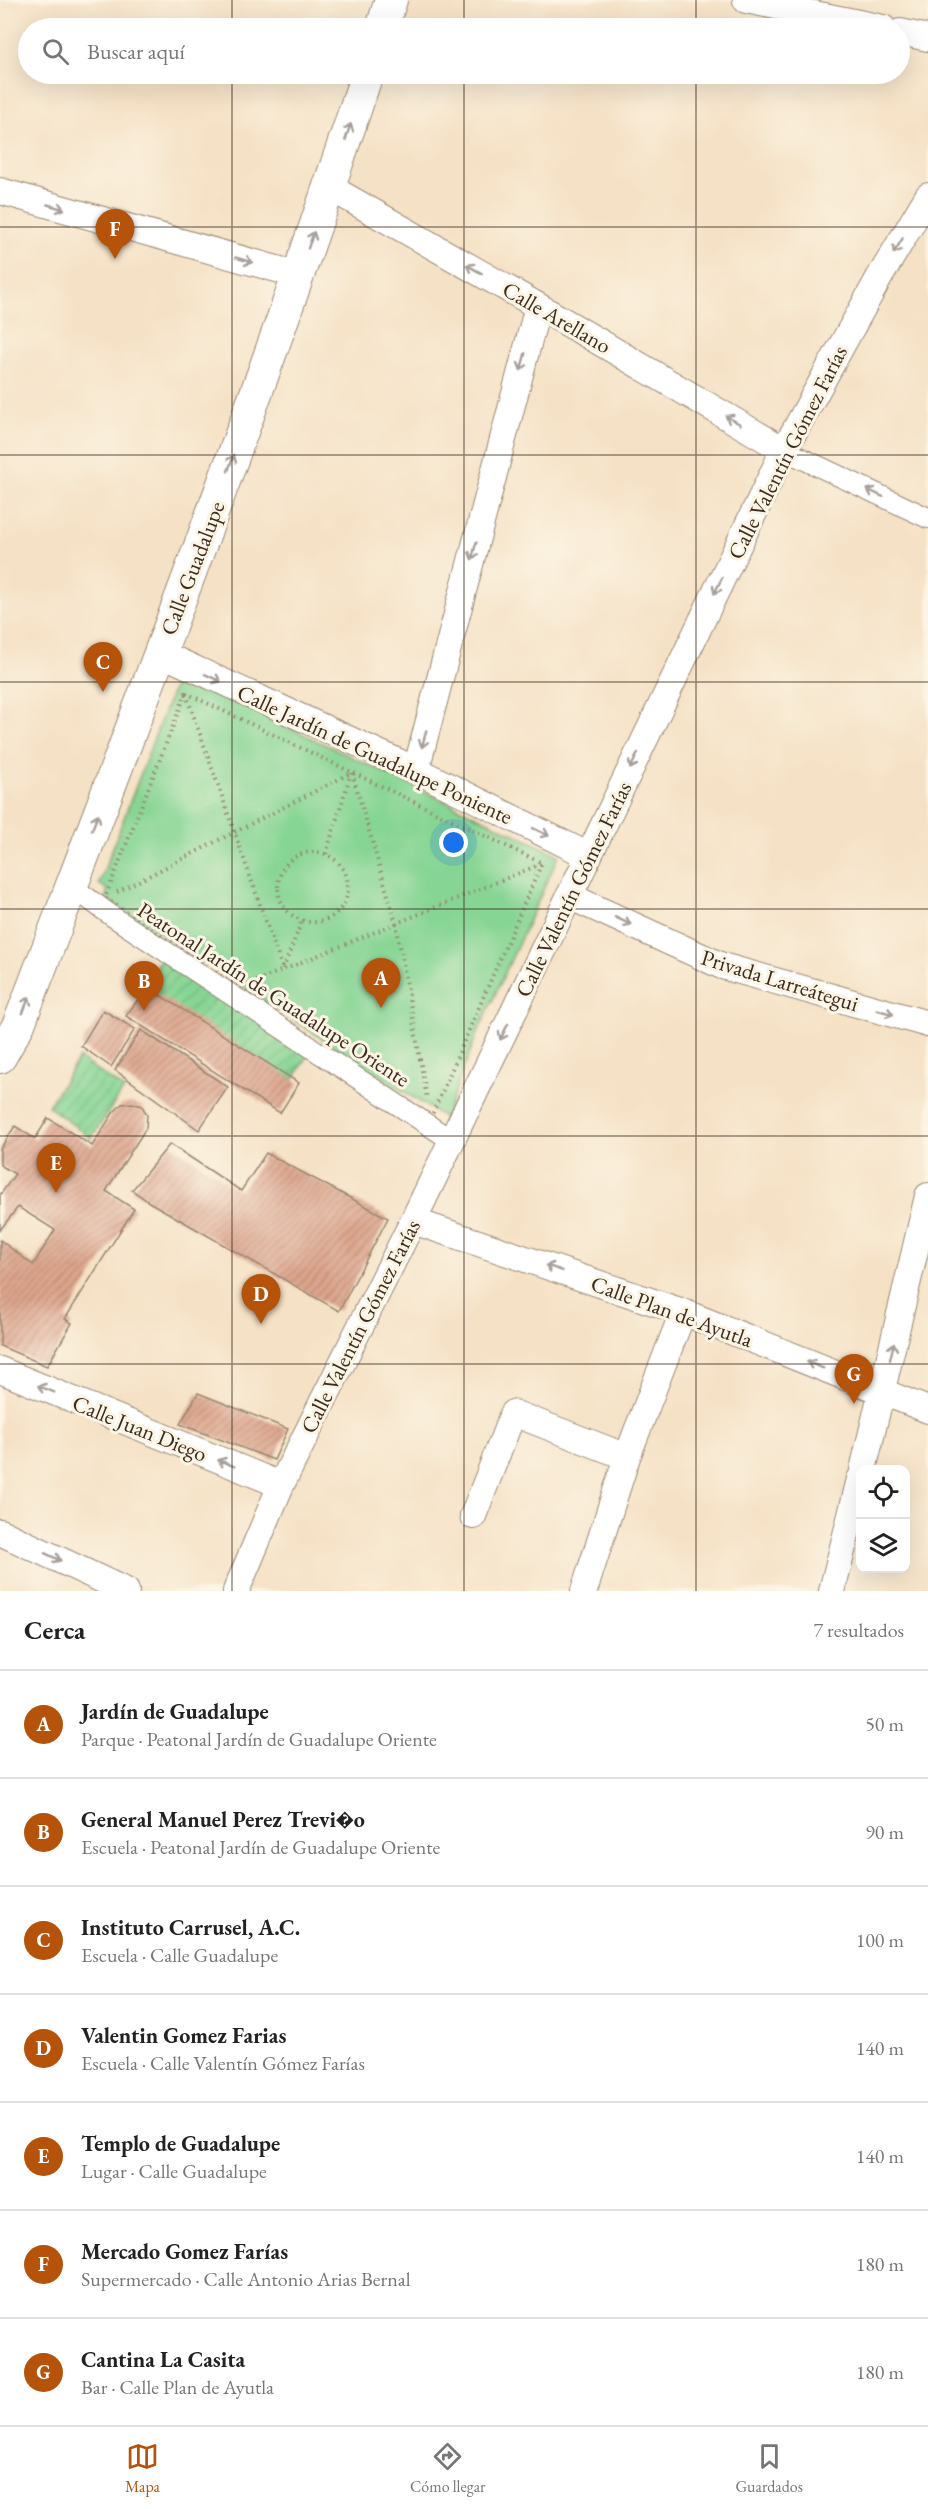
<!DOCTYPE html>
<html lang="es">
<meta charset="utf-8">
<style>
body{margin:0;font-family:"EB Garamond",serif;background:#f2f2f2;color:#222}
.controls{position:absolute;right:18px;bottom:18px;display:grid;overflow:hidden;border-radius:12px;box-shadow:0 6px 24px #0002}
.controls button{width:54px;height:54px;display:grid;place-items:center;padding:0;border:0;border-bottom:2px solid #e0e0e0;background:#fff;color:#222;font:30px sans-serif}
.you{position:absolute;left:454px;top:843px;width:21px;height:21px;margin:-15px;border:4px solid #fff;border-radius:50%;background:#1a73e8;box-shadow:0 0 0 9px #1a73e833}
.badge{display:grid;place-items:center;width:39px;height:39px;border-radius:50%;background:#b45309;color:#fff;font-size:20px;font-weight:700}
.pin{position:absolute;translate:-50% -50px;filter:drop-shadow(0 2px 3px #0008)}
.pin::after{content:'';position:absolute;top:32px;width:21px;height:18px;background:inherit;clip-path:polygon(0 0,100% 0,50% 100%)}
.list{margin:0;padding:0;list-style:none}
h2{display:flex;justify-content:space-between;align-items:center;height:78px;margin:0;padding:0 24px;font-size:26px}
h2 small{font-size:20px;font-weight:400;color:#767676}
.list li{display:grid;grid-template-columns:39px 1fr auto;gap:18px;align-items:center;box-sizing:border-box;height:108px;padding:0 24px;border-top:2px solid #e0e0e0}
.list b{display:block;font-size:22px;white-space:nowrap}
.list p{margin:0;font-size:20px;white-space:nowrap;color:#767676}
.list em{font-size:20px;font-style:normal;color:#767676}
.icon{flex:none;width:33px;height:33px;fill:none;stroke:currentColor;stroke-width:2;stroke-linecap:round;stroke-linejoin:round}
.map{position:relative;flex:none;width:928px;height:1591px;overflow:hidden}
.search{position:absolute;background:#fff;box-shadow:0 6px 24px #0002;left:18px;right:18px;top:18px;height:66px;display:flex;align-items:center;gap:15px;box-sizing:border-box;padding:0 21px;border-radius:33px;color:#767676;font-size:22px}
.sheet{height:834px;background:#fff}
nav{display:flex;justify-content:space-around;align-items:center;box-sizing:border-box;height:84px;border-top:2px solid #e0e0e0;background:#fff;font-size:16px;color:#767676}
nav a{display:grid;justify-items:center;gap:3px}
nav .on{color:#b45309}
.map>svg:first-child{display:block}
</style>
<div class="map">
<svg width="928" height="1591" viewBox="0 0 928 1591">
<defs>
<pattern id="garden-furrows" width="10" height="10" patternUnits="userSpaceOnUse" patternTransform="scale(1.5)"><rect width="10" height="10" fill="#87d594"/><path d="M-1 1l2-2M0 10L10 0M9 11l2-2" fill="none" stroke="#75b77f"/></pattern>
<pattern id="building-hatch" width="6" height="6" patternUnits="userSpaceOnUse" patternTransform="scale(1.5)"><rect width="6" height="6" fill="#dea58d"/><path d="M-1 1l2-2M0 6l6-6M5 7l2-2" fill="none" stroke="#b58773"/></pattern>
</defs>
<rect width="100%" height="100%" fill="#fcf5e5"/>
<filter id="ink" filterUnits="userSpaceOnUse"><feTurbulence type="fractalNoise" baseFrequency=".0167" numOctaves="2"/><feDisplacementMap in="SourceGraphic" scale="12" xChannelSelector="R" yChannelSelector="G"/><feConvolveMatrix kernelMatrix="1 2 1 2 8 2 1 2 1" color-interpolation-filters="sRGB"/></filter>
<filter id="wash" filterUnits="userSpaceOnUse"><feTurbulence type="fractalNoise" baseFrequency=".008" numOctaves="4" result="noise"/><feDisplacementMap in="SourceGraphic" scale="24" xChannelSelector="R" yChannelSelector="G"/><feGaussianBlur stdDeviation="1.35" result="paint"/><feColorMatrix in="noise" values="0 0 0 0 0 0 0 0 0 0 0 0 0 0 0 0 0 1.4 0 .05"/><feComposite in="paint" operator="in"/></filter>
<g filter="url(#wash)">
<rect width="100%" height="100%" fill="#f5e1c5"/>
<path fill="#87d594" stroke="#618059" stroke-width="1.5" d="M178 675 559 855 476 1036 445 1118 105 898 108 890 99 884Z"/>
<path fill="url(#garden-furrows)" stroke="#618059" stroke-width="1.5" d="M160 959 311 1051 293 1080 141 989Z
M79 1058 124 1089 91 1138 48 1106Z"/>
<g id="blocks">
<path fill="url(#building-hatch)" d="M147 987 299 1083 280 1113 126 1016Z
M103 1010 135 1029 111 1067 81 1046Z
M141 1030 228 1087 199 1130 115 1070Z
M132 1103 142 1106 147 1115 146 1128 106 1191 134 1209 65 1319 72 1323 47 1366 0 1346V1240L33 1265 55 1230 18 1207 0 1230V1195L15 1174 0 1165V1149L15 1126 35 1139 48 1118 92 1146 113 1113 122 1104Z
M170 1144 241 1191 266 1153 388 1218 339 1311 149 1202 132 1190Z
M198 1393 288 1429 274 1460 180 1424Z"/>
</g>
</g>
<g filter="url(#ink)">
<use href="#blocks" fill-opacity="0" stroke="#988672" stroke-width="1.5"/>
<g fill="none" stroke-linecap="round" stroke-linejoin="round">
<g stroke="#988672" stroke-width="22">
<path id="pedestrian" d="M784 450 928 518
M71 886 112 916 451 1140"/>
</g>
<g stroke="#988672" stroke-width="28">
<path id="minor" d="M746 0 883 28
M900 32 928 38
M329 187 538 306 784 450
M0 191 298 275
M160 653 416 770 589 856
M416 770 538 306
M569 896 722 966 928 1024
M413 1221 683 1312 928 1410
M0 1370 281 1485
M863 1470 928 1196
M473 1516 513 1413 627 1457
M0 1532 126 1591
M236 1591 281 1485 413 1221 784 450 879 278 928 196
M584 1591 627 1457 683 1312
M832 1591 860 1479"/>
</g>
<g stroke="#988672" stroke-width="34">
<path id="tertiary" d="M382 28 391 0
M0 1057 19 1024C139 709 261 394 367 74"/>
</g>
<path stroke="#988672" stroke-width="4" stroke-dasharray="1.5 4.5" stroke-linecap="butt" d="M186 693 542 863 431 1117 105 898Z
M186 694 283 970
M352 773 396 923 427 1099
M278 887a35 35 0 1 1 70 0a35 35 0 1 1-70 0Z
M326 854 351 773
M117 892 351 773
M283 969 302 921
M251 983 541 864"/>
<use href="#pedestrian" stroke="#fff" stroke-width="20"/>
<use href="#minor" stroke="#fff" stroke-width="26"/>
<use href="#tertiary" stroke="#fff" stroke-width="32"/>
</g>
<defs><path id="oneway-shaft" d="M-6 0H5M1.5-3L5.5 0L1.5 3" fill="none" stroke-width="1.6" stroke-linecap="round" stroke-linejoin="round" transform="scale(1.5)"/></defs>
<g stroke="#a79f9a">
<use href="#oneway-shaft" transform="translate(348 132) rotate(-72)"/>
<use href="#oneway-shaft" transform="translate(56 207) rotate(16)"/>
<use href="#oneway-shaft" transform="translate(311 240) rotate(-70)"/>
<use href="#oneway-shaft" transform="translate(898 246) rotate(121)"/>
<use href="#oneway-shaft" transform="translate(244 260) rotate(16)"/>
<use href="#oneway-shaft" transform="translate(474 269) rotate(-151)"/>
<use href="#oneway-shaft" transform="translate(523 362) rotate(105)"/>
<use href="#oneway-shaft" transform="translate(733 420) rotate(-150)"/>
<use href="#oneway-shaft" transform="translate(231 463) rotate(-70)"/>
<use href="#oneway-shaft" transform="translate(875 493) rotate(-155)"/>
<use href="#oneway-shaft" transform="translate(474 551) rotate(105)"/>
<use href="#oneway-shaft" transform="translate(718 586) rotate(116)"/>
<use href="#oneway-shaft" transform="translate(213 678) rotate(25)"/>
<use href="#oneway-shaft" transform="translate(424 739) rotate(105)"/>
<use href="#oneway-shaft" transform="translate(634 761) rotate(116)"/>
<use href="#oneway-shaft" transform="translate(95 822) rotate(-69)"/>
<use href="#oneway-shaft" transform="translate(541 832) rotate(26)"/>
<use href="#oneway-shaft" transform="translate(623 921) rotate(25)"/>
<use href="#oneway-shaft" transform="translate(26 1005) rotate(-69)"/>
<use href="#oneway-shaft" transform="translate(885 1012) rotate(16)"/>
<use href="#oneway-shaft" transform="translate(504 1032) rotate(116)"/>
<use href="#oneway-shaft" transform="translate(554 1268) rotate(-161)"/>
<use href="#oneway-shaft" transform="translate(892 1351) rotate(-77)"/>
<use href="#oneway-shaft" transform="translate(815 1365) rotate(-158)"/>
<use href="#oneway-shaft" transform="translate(46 1389) rotate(-158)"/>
<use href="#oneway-shaft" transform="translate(226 1463) rotate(-158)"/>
<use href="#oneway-shaft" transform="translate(53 1557) rotate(25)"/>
</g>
</g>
<path fill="none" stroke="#3b2a1e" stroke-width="1.5" stroke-opacity="0.55" d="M232 0V28M464 0V28M696 0V28M232 74V1591M464 74V1591M696 74V1591M0 227H928M0 455H928M0 682H928M0 909H928M0 1136H928M0 1364H928"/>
<g text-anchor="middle" stroke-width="6" stroke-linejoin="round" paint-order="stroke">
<g font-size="22" fill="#3b2a1e" stroke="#fcf5e5">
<text transform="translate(557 317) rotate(30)" y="8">Calle Arellano</text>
<text transform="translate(787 452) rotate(-63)" y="8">Calle Valentín Gómez Farías</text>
<text transform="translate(192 568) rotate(-69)" y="8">Calle Guadalupe</text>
<text transform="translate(375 754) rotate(25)" y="8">Calle Jardín de Guadalupe Poniente</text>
<text transform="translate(573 889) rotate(-64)" y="8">Calle Valentín Gómez Farías</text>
<text transform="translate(780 980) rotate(17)" y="8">Privada Larreátegui</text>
<text transform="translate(274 994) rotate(33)" y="8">Peatonal Jardín de Guadalupe Oriente</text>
<text transform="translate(672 1311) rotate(20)" y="8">Calle Plan de Ayutla</text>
<text transform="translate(360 1326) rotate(-63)" y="8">Calle Valentín Gómez Farías</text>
<text transform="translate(140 1428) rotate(22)" y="8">Calle Juan Diego</text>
</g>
</g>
</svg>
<div class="controls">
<button><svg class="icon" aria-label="locate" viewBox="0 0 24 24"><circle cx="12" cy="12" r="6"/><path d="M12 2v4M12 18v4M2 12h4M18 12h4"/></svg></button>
<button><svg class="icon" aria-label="layers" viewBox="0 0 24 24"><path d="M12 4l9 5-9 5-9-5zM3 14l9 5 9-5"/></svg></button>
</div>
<div class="you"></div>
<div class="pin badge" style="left:381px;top:1008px">A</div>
<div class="pin badge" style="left:144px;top:1011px">B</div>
<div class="pin badge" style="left:103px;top:692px">C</div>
<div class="pin badge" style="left:261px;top:1324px">D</div>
<div class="pin badge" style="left:56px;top:1193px">E</div>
<div class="pin badge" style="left:115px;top:259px">F</div>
<div class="pin badge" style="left:854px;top:1404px">G</div>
<div class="search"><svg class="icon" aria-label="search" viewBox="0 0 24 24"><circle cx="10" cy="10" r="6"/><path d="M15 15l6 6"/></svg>Buscar aquí</div>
</div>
<section class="sheet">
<h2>Cerca<small>7 resultados</small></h2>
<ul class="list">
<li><span class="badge">A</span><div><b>Jardín de Guadalupe</b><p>Parque · Peatonal Jardín de Guadalupe Oriente</p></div><em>50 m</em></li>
<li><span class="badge">B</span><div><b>General Manuel Perez Trevi�o</b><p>Escuela · Peatonal Jardín de Guadalupe Oriente</p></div><em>90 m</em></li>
<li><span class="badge">C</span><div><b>Instituto Carrusel, A.C.</b><p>Escuela · Calle Guadalupe</p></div><em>100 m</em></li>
<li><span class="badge">D</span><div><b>Valentin Gomez Farias</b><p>Escuela · Calle Valentín Gómez Farías</p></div><em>140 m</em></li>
<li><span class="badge">E</span><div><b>Templo de Guadalupe</b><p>Lugar · Calle Guadalupe</p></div><em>140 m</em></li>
<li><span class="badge">F</span><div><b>Mercado Gomez Farías</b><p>Supermercado · Calle Antonio Arias Bernal</p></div><em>180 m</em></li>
<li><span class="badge">G</span><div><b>Cantina La Casita</b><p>Bar · Calle Plan de Ayutla</p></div><em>180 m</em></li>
</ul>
</section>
<nav>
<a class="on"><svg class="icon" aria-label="map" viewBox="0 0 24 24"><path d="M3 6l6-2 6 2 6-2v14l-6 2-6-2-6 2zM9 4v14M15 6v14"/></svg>Mapa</a>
<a><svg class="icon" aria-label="directions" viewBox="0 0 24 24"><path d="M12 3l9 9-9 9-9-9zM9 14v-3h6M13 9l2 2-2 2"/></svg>Cómo llegar</a>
<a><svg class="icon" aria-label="saved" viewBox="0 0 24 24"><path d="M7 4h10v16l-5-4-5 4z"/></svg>Guardados</a>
</nav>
